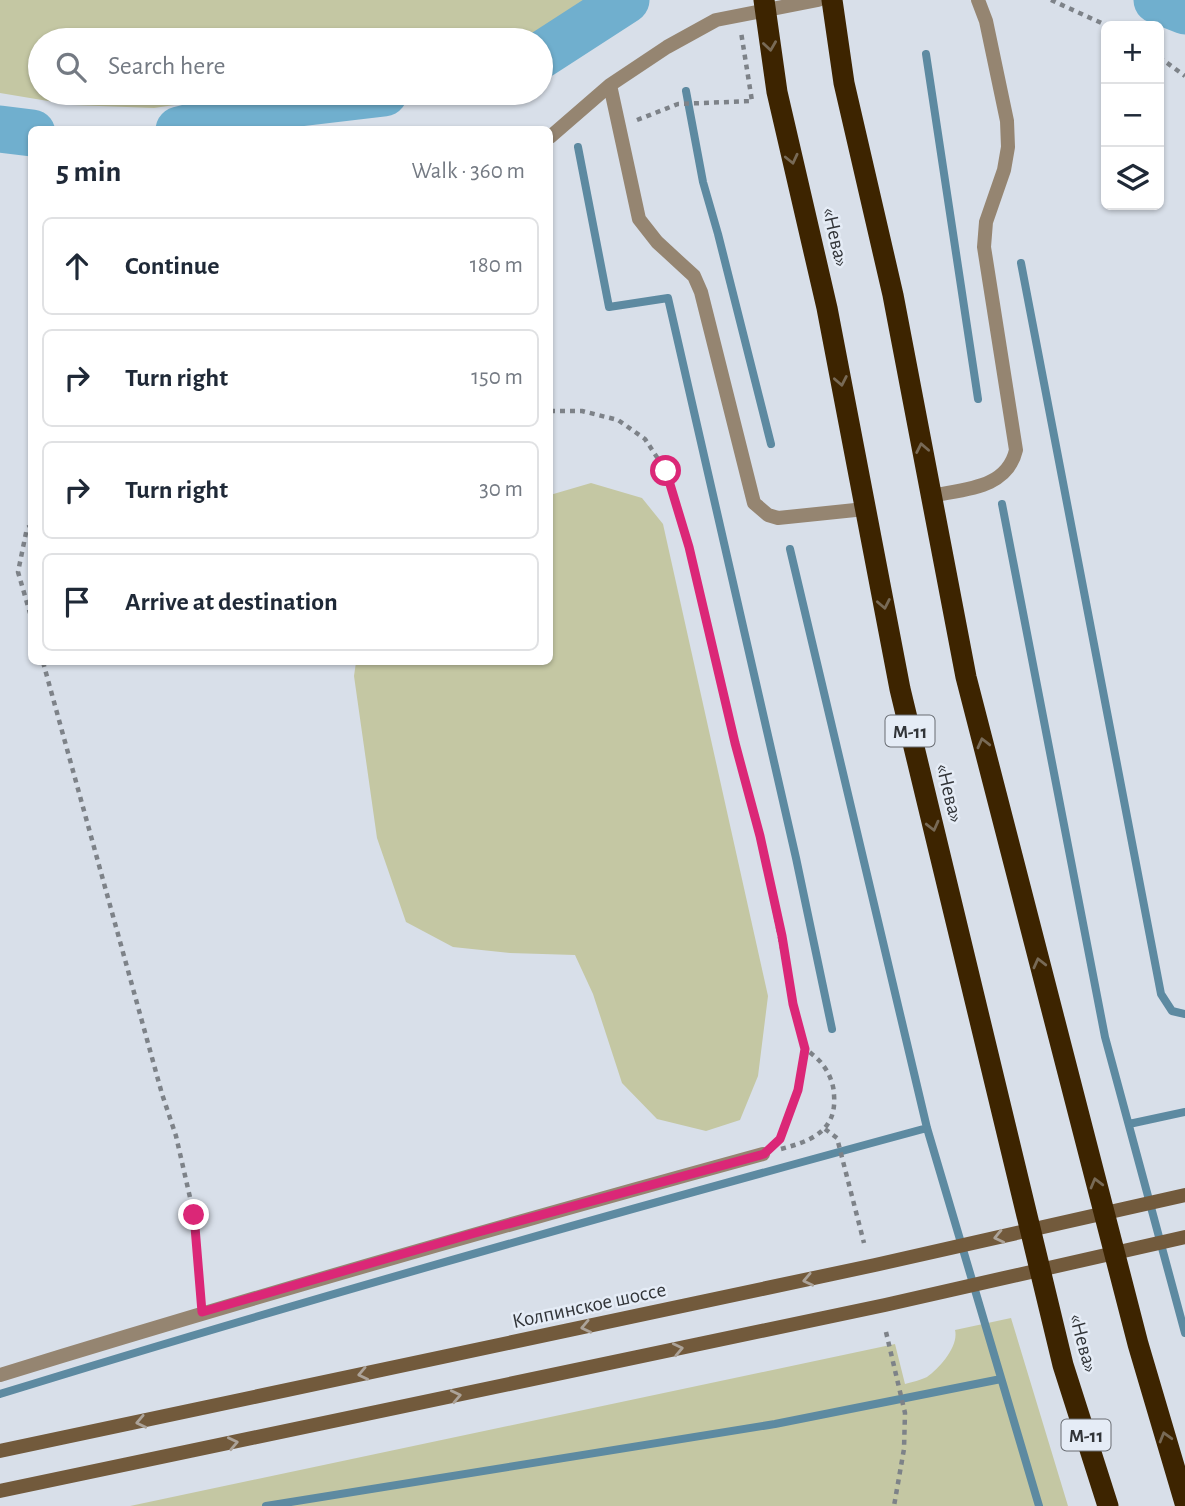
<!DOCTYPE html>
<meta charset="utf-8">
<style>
body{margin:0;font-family:"Alegreya Sans",sans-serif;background:#f6f6f7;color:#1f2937}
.controls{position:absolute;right:21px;top:21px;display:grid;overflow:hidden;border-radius:10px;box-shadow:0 2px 5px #0004}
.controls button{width:63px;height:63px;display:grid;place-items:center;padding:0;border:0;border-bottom:2px solid #e0e1e3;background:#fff;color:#1f2937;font:35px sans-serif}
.stop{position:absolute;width:21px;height:21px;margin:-16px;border:5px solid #db2777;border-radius:50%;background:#fff}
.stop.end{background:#db2777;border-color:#fff;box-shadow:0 2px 7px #0008}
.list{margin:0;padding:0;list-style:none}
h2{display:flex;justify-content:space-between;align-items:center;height:91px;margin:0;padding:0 28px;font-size:30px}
h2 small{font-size:23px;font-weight:400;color:#747a83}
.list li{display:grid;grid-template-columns:46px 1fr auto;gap:21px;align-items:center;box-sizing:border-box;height:98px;margin:0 14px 14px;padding:0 14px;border:2px solid #e0e1e3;border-radius:10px}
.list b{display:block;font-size:26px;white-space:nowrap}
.list em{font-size:23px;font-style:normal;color:#747a83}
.icon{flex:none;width:38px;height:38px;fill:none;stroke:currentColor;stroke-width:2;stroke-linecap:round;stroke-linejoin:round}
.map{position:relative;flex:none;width:1185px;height:1506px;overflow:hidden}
.search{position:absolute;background:#fff;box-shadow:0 2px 5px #0004;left:28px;top:28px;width:525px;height:77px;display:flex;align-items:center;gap:18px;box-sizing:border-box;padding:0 24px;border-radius:38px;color:#747a83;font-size:26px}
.panel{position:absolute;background:#fff;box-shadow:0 2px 5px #0004;left:28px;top:126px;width:525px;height:539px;border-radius:10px}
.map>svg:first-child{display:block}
</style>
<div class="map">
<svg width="1185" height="1506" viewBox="0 0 1185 1506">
<rect width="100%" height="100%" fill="#d8dfe9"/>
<path fill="#c4c7a3" d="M0 0H603L534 40H40V93H256L154 108 72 105 0 93Z
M591 483 642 498 663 524 768 996 758 1076 740 1120 706 1131 657 1119 622 1083 593 994 575 955 510 953 453 947 406 922 377 838 354 676 356 662H550V495Z
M1011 1318 1068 1506H130L895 1344 905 1384C912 1382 921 1380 927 1377 940 1368 959 1346 955 1330Z"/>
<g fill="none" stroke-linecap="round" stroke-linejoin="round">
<path stroke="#5d8aa1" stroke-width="8" d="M926 54 978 399
M686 91 703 182 718 234 771 444
M578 147 609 307 668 298 796 858 832 1029
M1021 263 1161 994 1172 1011 1185 1014
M1002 504 1105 1037 1185 1333
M790 549 927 1128 1039 1506
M1129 1124 1185 1112
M0 1394C307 1299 617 1212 927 1128
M266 1506 775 1424 1001 1379"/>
<path stroke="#70afce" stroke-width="47" d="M1157 0 1185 11
M541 55 626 0
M0 129 32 133
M179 130 274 106 384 93"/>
<path stroke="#7d8288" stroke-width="4.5" stroke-dasharray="5 5" stroke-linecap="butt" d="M1051 0 1108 26
M1159 57 1185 76
M637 120 678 104 752 101 741 32
M550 411H582L618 420 645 439 666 471 689 547 735 743 760 836 793 1004 805 1049 798 1090 780 1139 775 1143
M32 525 27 528 18 572 32 620
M43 662 162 1094 176 1136 194 1215 201 1294
M825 1129 837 1138 864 1243
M781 1149C811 1141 837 1131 834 1095 834 1085 829 1072 822 1064 818 1058 811 1054 806 1049
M886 1332 905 1413 904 1449 894 1506"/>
<path stroke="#958571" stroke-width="14" d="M610 85 639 219 657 242 694 276 701 292 754 503 768 515 778 518 865 509
M550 137 610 85 667 47 716 20 818 0
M931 496C964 489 1007 489 1016 450L984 247 986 222 1004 170 1008 147 1007 121 986 21 978 0
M0 1375C253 1297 508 1224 763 1154"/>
<path stroke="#725a3c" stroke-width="14" d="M0 1451 875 1265 1185 1195
M0 1491 885 1305 1185 1237"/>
<path stroke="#3d2400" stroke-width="21" d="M764 0 777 92 827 308 900 689 1063 1365 1108 1506
M832 0 844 83 893 295 966 677 1138 1344 1185 1503"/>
</g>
<defs><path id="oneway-chevron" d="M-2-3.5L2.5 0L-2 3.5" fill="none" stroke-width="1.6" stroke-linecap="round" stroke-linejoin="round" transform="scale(1.75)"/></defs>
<g stroke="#786a56">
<use href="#oneway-chevron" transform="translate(770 46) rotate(82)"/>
<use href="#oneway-chevron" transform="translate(792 159) rotate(77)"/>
<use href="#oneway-chevron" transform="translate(841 381) rotate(79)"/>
<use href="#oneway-chevron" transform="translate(922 448) rotate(-101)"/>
<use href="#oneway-chevron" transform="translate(884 604) rotate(79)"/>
<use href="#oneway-chevron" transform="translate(983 743) rotate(-104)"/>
<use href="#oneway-chevron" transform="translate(933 826) rotate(76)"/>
<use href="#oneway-chevron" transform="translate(1039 963) rotate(-104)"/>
<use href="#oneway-chevron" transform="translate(1096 1183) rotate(-105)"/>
<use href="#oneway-chevron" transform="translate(1165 1437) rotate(-106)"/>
</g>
<g stroke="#aca399">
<use href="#oneway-chevron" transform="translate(999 1237) rotate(167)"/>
<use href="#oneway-chevron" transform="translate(808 1280) rotate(168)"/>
<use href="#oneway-chevron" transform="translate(586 1327) rotate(168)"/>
<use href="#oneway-chevron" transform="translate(678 1349) rotate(-12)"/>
<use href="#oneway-chevron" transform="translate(363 1374) rotate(168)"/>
<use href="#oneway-chevron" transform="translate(456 1396) rotate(-12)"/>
<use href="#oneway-chevron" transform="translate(141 1422) rotate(168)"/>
<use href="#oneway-chevron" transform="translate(233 1443) rotate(-12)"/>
</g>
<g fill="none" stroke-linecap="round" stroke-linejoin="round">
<path stroke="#db2777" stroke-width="9" d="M194 1215 202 1312 475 1233 764 1154 780 1139 798 1090 805 1049 793 1004 782 936 760 836 735 743 689 547 666 471"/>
</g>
<g text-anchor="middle" stroke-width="5" stroke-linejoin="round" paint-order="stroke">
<g fill="#e5ecf6" stroke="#686c72" stroke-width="2">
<rect x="885.5" y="715.5" width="49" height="31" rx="5"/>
<rect x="1061.5" y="1419.5" width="49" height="31" rx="5"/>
</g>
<g font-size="19" font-weight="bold" fill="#323539">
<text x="910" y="738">М-11</text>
<text x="1086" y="1442">М-11</text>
</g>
<g font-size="21" fill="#323539" stroke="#e5ecf6">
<text transform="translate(836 237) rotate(77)" y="7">«Нева»</text>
<text transform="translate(950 793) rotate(76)" y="7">«Нева»</text>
<text transform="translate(589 1305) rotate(-12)" y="7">Колпинское шоссе</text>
<text transform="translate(1084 1343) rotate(75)" y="7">«Нева»</text>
</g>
</g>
</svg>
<div class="controls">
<button>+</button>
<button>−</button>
<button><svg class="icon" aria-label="layers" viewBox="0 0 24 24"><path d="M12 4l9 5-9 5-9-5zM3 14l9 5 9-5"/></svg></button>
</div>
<div class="stop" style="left:666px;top:471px"></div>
<div class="stop end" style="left:194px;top:1215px"></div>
<div class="search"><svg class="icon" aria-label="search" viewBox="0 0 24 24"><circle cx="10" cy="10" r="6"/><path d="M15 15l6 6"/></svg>Search here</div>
<section class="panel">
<h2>5 min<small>Walk · 360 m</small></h2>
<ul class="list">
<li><svg class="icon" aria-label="ahead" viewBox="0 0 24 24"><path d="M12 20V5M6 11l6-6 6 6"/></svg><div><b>Continue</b></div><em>180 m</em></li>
<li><svg class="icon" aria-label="right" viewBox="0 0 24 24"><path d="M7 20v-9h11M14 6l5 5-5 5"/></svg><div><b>Turn right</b></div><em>150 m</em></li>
<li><svg class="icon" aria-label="right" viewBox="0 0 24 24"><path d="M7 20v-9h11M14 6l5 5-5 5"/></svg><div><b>Turn right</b></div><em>30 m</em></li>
<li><svg class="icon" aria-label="arrive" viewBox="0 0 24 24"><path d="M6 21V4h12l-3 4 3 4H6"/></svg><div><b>Arrive at destination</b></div></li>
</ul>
</section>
</div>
